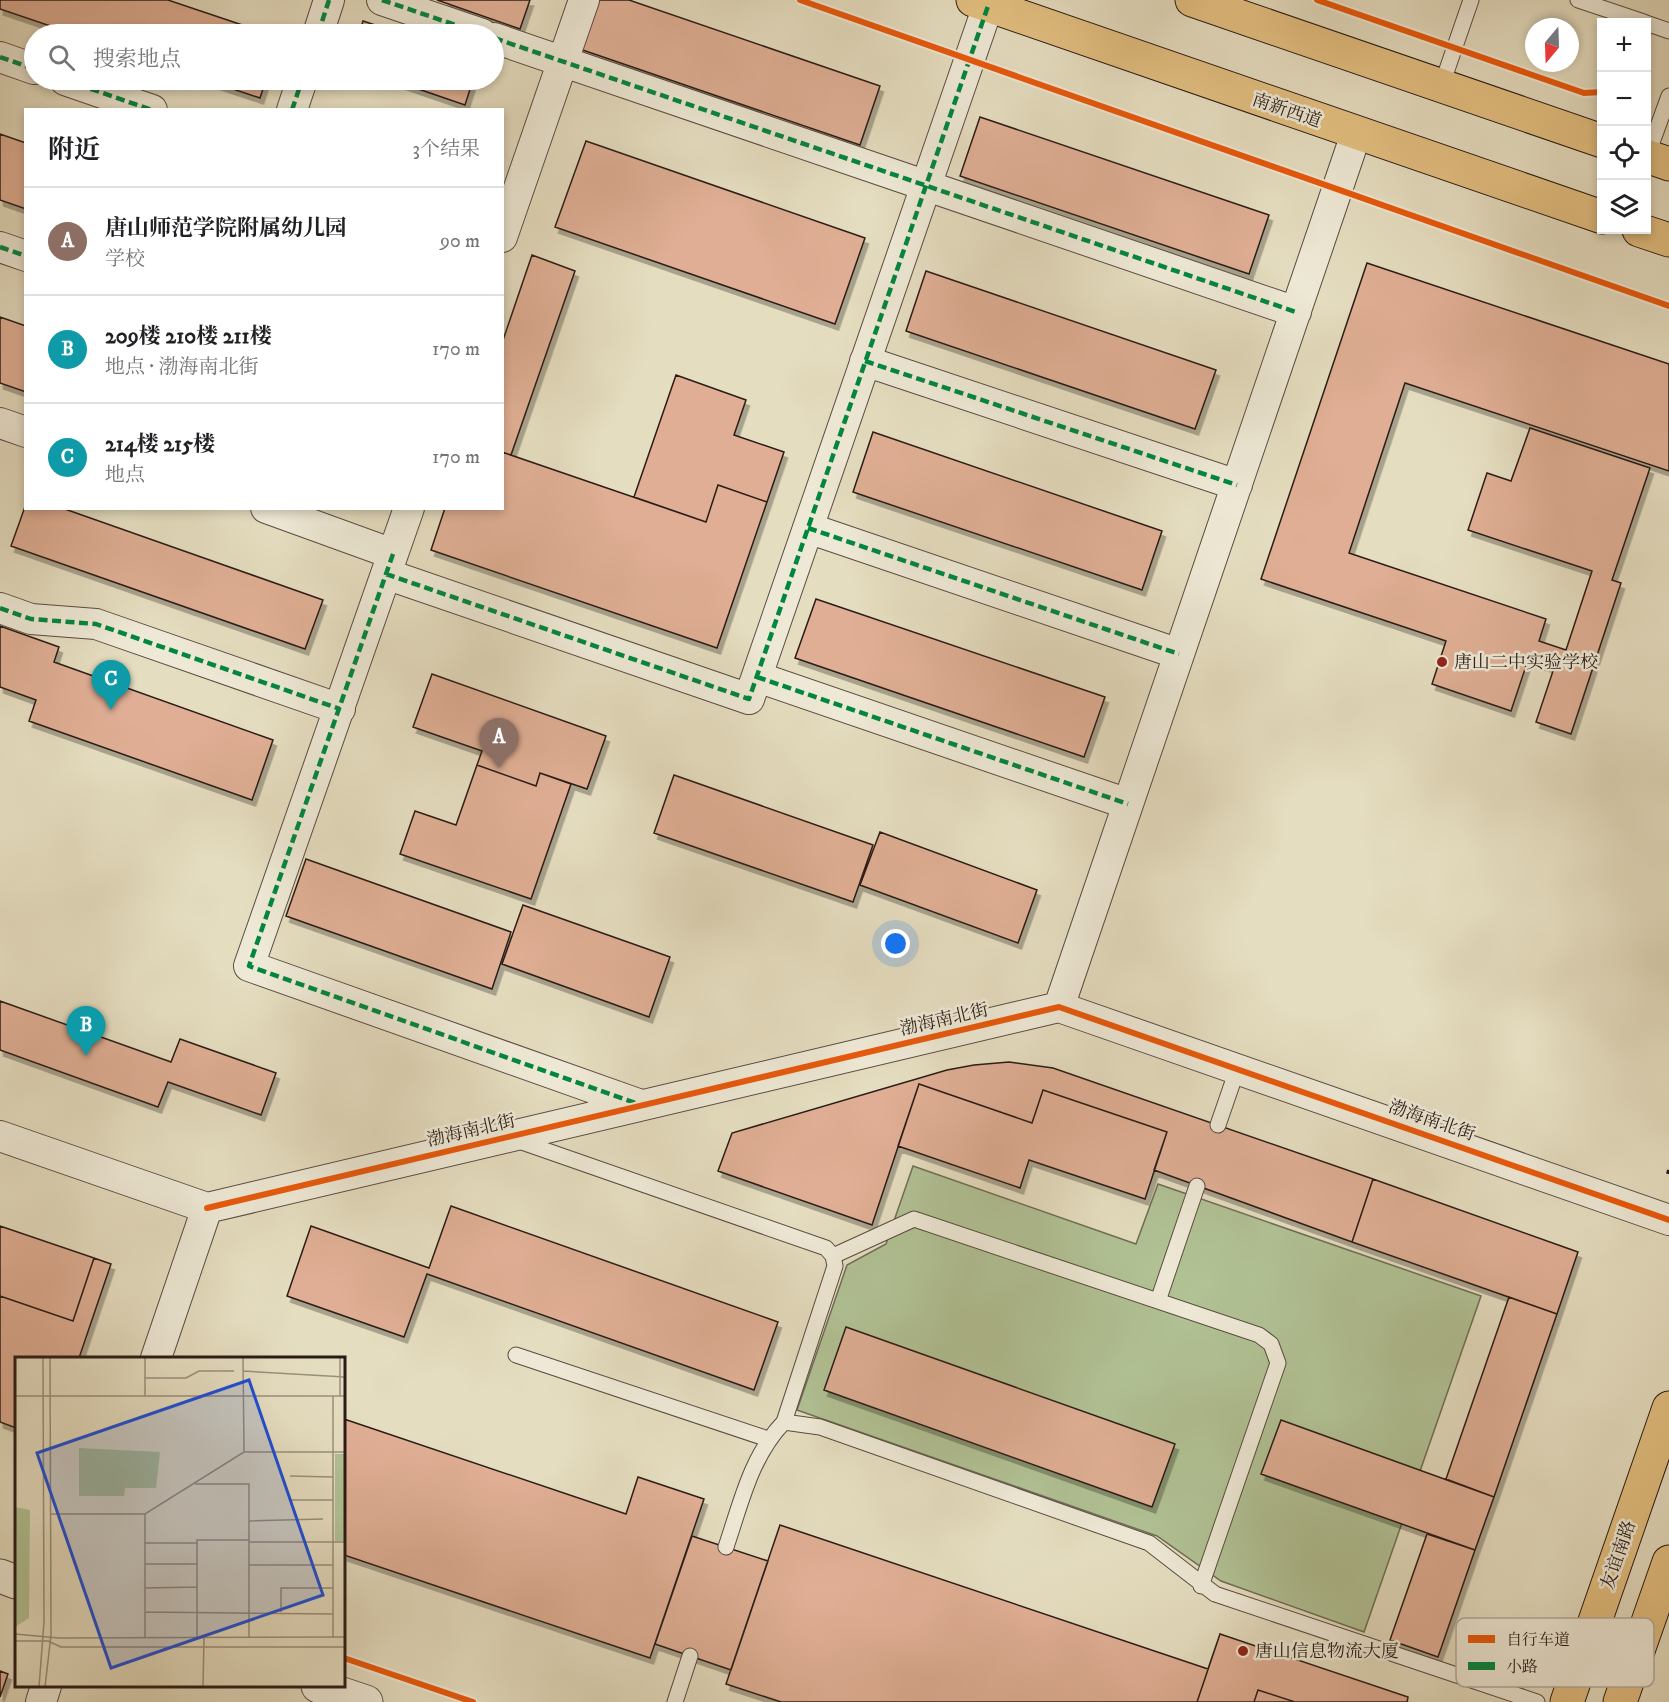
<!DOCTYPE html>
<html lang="zh">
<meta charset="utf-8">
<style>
body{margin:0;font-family:"IM FELL DW Pica","Noto Serif SC",serif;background:#f2f2f2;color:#202124}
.controls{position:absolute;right:18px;top:18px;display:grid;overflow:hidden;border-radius:0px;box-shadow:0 3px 9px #0003}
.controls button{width:54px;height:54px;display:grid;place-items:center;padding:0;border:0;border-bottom:2px solid #e0e0e0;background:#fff;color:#202124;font:30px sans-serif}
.compass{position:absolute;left:1525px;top:18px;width:54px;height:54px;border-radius:50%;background:#fff;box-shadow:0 3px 9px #0003;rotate:199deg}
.you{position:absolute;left:896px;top:944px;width:21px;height:21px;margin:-15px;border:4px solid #fff;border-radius:50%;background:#1a73e8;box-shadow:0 0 0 9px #1a73e833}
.badge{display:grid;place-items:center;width:39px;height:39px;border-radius:50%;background:#8f2418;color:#fff;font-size:20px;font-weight:700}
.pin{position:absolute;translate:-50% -50px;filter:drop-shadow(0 2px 3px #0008)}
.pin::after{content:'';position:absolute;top:32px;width:21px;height:18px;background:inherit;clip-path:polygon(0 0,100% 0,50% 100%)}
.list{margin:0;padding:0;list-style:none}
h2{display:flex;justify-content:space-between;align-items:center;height:78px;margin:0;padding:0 24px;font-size:26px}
h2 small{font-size:20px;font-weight:400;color:#757577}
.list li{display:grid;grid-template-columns:39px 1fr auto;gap:18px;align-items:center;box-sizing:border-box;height:108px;padding:0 24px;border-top:2px solid #e0e0e0}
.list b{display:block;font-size:22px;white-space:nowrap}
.list p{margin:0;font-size:20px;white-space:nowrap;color:#757577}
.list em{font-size:20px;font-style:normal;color:#757577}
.icon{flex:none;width:33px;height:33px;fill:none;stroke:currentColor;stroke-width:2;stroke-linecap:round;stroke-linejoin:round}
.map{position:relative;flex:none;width:1669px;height:1702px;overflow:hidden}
.search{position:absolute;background:#fff;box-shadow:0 3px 9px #0003;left:24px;top:24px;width:480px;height:66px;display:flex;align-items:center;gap:15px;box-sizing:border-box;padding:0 21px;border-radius:33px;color:#757577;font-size:22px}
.panel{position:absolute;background:#fff;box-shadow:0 3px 9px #0003;left:24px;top:108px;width:480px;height:402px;border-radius:0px}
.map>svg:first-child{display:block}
</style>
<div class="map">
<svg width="1669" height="1702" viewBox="0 0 1669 1702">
<defs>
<filter id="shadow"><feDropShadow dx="3.5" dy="6" stdDeviation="0" flood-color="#0004"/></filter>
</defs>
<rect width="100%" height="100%" fill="#e5ddc0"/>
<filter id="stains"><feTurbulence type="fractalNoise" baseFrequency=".00333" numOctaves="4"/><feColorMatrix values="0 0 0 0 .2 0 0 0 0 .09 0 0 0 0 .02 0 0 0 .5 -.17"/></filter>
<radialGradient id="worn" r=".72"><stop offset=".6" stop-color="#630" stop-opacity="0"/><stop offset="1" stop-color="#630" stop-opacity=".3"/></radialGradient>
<path fill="#b1c295" stroke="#6e6e56" stroke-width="1.5" d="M913 1166 1136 1244 1158 1184 1481 1296 1364 1632 1221 1581 1157 1536 797 1410 847 1265 886 1244Z"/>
<path fill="#dfae94" stroke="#2a1b16" stroke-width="1.5" filter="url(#shadow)" d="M0 0H168L269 34H74L0 9Z
M437 0H530L520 29Z
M587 0H629L880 86 860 145 571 46Z
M363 21 402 34H359Z
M206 80H266L260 98Z
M392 80H473L465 105Z
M980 117 1269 215 1249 274 960 176Z
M0 134 26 143V209L0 200Z
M586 141 865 238 835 324 555 227Z
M532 255 575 271 511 455 502 452V343Z
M1367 263 1669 364V471L1405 383 1349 553 1546 619 1539 641 1566 650 1592 571 1468 530 1487 473 1511 481 1530 428 1650 468 1612 580 1621 583 1571 734 1536 722 1554 668 1528 660 1511 711 1432 684 1446 641 1261 579Z
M926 271 1216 370 1195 429 906 331Z
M0 317 26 326V392L0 383Z
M676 375 746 400 734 435 784 452 767 502 718 485 706 522 634 497Z
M873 432 1162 531 1142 590 853 492Z
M502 452 706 522 718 485 767 502 717 648 431 550 445 508H502Z
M26 504V508H62L323 600 305 649 11 546Z
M816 599 1105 697 1084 757 795 658Z
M0 626 59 647 54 662 273 740 252 800 29 721 36 700 0 687Z
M432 674 606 736 587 789 540 773 536 786 477 765 482 751 413 727Z
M477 765 536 786 540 773 571 784 531 899 400 854 415 811 456 825Z
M674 775 873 845 853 902 654 833Z
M880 832 1037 890 1018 943 860 885Z
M306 859 511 932 492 989 286 916Z
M523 905 670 957 649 1017 502 964Z
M0 1001 171 1062 180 1039 276 1073 261 1115 168 1082 158 1107 0 1050Z
M1009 1062 1053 1068 1373 1179 1352 1242 1154 1170 1167 1132 1043 1090 1032 1123 919 1084 872 1225 718 1171 732 1133 947 1070 974 1065Z
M919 1084 1032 1123 1043 1090 1167 1132 1145 1199 1029 1160 1020 1188 898 1146Z
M1373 1179 1578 1252 1557 1314 1352 1242Z
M451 1206 778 1322 754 1390 427 1274 404 1337 287 1296 311 1226 429 1268Z
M0 1226 94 1258 73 1321 0 1296Z
M94 1258 111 1264 79 1358H16V1428L0 1422V1296L73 1321Z
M1509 1297 1557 1314 1494 1497 1446 1479Z
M846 1327 1175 1444 1152 1507 824 1390Z
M344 1419 626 1514 638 1477 704 1499 650 1658 344 1555Z
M1281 1420 1494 1497 1475 1550 1261 1474Z
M780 1525 1208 1669 1220 1634 1408 1697 1407 1702H781L726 1684Z
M1427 1534 1475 1550 1438 1657 1390 1640Z
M692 1536 768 1561 731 1670 655 1644Z
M1220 1634 1408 1697 1407 1702H1197Z
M0 1671 8 1674 0 1697Z
M1258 1690 1295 1702H1254Z"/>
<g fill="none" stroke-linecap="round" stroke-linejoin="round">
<g stroke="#594c40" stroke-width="17">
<path id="service" d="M1578 0 1644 22
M1646 23 1669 31
M1441 87 1471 0
M1647 156 1669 96
M1218 1125 1238 1067
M516 1140 826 1248 833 1256 835 1266 784 1422
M833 1256 914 1219 1259 1335 1271 1344 1278 1363 1201 1586
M1158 1301 1197 1186
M516 1355 768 1439
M726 1547C741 1503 751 1456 784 1422L820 1427 1149 1543 1215 1594 1537 1702
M675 1702 690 1656"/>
</g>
<g stroke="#594c40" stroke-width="32">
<path id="minor" d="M382 0 482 34
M318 34 329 0
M494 38 1296 312
M0 57 34 69
M65 80 152 110
M292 110 302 80
M502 237 584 0
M0 247 26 256
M865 361 1237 485
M0 423 26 432
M266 508 393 554
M409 508 249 966 641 1105
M808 528 1179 654
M386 574 749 699 988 6
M0 608 31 619 96 624 340 709
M757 677 1128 804
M1059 1007 1356 134
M0 1136 207 1208
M207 1208 1059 1007 1669 1220
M156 1358 207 1208
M41 1702 46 1686"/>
</g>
<g stroke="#594c40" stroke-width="35">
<path id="tertiary" d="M0 1576 16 1582
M318 1686 366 1702"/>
</g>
<g stroke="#2a1b16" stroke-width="35">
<path id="primary" d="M973 0 1602 217
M1192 0 1602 141
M1646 156 1669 164
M1639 230 1669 240
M1567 1702 1669 1408
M1620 1702 1669 1562"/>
</g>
<path stroke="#2a1b16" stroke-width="4" stroke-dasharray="4.5 3" stroke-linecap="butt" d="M1668 1174 1669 1170"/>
<use href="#service" stroke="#eee9d6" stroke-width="15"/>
<use href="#minor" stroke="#eee9d6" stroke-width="30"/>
<use href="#tertiary" stroke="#eee9d6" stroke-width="33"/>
<use href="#primary" stroke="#e2be80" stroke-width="33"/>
<path stroke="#00873e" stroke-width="4.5" stroke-dasharray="9 4.5" stroke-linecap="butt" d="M382 0 482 34
M318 34 329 0
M494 38 1296 312
M0 57 34 69
M65 80 152 110
M292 110 302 80
M0 247 26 256
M865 361 1237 485
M808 528 1179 654
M393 554 249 966 638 1104
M386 574 749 699 988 6
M0 608 31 619 96 624 340 709
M757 677 1128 804"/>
<g stroke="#eee9d6" stroke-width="10">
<path id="cycleway" d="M800 0 1669 306
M1317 0 1584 93 1602 92
M207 1208 1059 1007 1669 1220
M344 1658 473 1702"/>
</g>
<use href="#cycleway" stroke="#e8590c" stroke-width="6"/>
</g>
<g fill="#8f2418" stroke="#eee9d6" stroke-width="2">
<circle cx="1442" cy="662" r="6"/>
<circle cx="1243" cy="1651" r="6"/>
</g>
<g text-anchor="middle" stroke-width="5" stroke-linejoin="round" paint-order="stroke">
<g font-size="18" fill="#2a1b16" stroke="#eee9d6">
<text transform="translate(1287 110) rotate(19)" y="6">南新西道</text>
<text transform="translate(944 1019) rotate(-13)" y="6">渤海南北街</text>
<text transform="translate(1432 1120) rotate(19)" y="6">渤海南北街</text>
<text transform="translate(471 1130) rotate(-13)" y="6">渤海南北街</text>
<text transform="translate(1618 1555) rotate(-71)" y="6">友谊南路</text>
</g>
<g font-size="18" fill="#2a1b16" stroke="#eee9d6" text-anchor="start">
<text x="1454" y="668">唐山二中实验学校</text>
<text x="1255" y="1657">唐山信息物流大厦</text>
</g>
</g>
<g transform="translate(15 1357)">
<rect width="330" height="330" fill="#e5ddc0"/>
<path d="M64 91 145 95 141 131H110L109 139H64ZM320 97H330V184H320ZM0 150 15 153 14 261 0 270Z" fill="#b1c295"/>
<path fill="none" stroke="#9a8f7c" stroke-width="1.5" d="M130 0V39M228 0 229 95M325 0V39M228 14 330 20M130 21H171L184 14H219M0 39H330M318 39V281M229 95H330M275 119 318 120M180 127H234V281M276 143H318M35 157H130L229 95M130 157V281M234 164 308 162M234 185H330M130 186H182M130 207H182M234 208H318M130 231 182 230M130 255 318 257M266 255V231H318M0 277 44 281 330 280M182 281V183H234M0 284H33L46 290H330M24 330 29 265 28 0M30 330 36 278 35 0M188 330 189 281"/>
<path fill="#1d4ed8" fill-opacity="0.15" stroke="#1d4ed8" stroke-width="3" d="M234 23 308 238 96 311 22 96Z"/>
<rect width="330" height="330" fill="none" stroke="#2a1b16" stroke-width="3"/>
</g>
<rect x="1456" y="1618" width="198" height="69" rx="9" fill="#eee9d6" stroke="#b3ab9c" stroke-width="1.5"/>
<rect x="1468" y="1635" width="27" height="8" fill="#e8590c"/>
<rect x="1468" y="1662" width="27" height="8" fill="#00873e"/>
<g font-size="16" fill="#2a1b16">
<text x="1506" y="1645">自行车道</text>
<text x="1506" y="1672">小路</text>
</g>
<rect width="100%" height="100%" filter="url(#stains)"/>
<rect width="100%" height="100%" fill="url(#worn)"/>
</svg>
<div class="controls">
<button>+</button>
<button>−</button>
<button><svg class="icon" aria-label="locate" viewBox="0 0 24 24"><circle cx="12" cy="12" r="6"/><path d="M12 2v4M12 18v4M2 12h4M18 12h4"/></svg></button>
<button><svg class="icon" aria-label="layers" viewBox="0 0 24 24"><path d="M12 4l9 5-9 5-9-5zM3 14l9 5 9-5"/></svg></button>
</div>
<svg class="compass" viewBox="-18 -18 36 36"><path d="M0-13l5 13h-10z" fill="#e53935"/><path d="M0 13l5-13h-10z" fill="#757577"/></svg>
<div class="you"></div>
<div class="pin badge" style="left:499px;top:768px;background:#8d6e63">A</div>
<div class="pin badge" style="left:86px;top:1056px;background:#0f9aa8">B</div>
<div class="pin badge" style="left:111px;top:710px;background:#0f9aa8">C</div>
<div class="search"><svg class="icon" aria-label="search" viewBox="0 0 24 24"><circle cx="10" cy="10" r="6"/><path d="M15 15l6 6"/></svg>搜索地点</div>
<section class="panel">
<h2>附近<small>3个结果</small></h2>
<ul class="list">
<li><span class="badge" style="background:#8d6e63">A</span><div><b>唐山师范学院附属幼儿园</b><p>学校</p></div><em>90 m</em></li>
<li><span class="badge" style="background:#0f9aa8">B</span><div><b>209楼 210楼 211楼</b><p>地点 · 渤海南北街</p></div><em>170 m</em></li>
<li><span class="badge" style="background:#0f9aa8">C</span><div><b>214楼 215楼</b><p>地点</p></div><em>170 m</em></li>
</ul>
</section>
</div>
